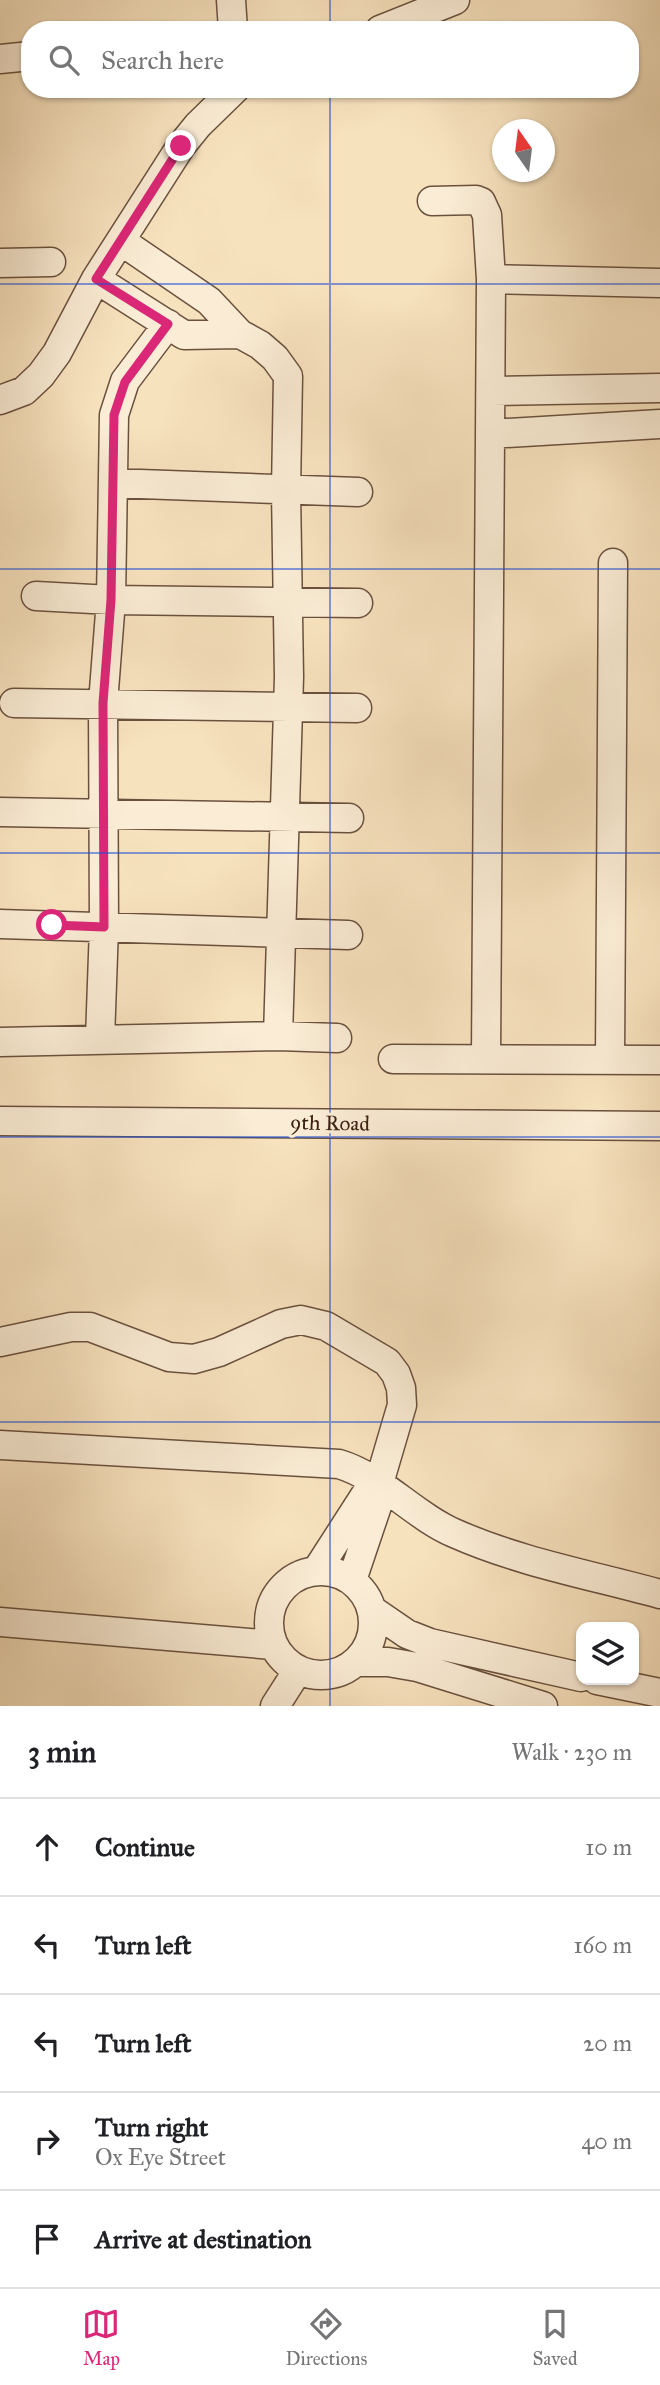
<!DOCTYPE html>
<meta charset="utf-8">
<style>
body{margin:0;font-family:"IM FELL Great Primer",serif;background:#f2f2f2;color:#202124}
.controls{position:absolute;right:21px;bottom:21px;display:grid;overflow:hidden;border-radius:14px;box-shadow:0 2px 5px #0004}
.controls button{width:63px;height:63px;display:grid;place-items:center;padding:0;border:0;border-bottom:2px solid #e0e0e0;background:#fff;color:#202124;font:35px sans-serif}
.compass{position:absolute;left:492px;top:119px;width:63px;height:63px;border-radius:50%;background:#fff;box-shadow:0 2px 5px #0004;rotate:346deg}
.stop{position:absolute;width:21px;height:21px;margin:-16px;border:5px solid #db2777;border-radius:50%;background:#fff}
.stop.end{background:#db2777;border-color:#fff;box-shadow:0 2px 7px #0008}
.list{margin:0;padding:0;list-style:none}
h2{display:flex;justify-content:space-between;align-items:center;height:91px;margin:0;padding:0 28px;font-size:30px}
h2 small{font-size:23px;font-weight:400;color:#757577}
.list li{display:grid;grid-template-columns:46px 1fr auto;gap:21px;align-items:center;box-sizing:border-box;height:98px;padding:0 28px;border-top:2px solid #e0e0e0}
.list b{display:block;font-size:26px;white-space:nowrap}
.list p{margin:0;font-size:23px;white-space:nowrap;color:#757577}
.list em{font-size:23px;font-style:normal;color:#757577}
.icon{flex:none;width:38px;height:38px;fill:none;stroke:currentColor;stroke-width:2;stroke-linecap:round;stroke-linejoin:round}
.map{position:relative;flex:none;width:660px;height:1706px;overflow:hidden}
.search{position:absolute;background:#fff;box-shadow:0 2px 5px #0004;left:21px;right:21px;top:21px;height:77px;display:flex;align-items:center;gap:18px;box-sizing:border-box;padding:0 24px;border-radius:28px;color:#757577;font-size:26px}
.sheet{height:581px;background:#fff}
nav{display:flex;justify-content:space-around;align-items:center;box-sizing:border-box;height:98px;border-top:2px solid #e0e0e0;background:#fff;font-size:19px;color:#757577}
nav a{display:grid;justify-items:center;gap:4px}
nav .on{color:#db2777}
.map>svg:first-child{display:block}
</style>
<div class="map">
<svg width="660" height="1706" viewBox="0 0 660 1706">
<rect width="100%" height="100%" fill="#f7e2be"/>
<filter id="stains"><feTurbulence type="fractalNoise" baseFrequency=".00286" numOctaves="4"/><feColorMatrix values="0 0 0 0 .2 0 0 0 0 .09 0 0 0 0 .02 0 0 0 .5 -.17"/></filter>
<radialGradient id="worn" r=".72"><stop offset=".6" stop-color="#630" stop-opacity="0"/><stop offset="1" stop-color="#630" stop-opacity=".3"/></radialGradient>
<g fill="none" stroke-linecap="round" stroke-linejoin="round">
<g stroke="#6a513e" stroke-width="31">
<path id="street" d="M231 0 233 30
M380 30 455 0
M0 59 30 56
M432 201 476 200 481 202 487 215 491 279 486 1059
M121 241 209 301 240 334 260 345 275 358 288 376 286 491 289 677 278 1036
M0 263 51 262
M96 279 184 335 240 334
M491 279 660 283
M491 391 660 388
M0 400 24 391 41 375 57 353 96 279 181 146 198 125 235 89
M490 434 660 424
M113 483 358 492
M36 596 111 600 358 603
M14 703 357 708
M0 812 349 818
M0 924 348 935
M100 1039 104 927 103 703 111 600 114 415 125 381 168 324
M0 1042 278 1036 337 1038
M393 1059 660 1060
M610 1060 613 563
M0 1121 660 1126
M0 1342 71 1327H90L169 1357 194 1359 219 1352 281 1324 301 1320 326 1326 387 1362 396 1374 401 1388 402 1405 382 1473 378 1503 352 1580
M0 1445 339 1464C382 1477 413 1515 454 1533 519 1562 591 1575 660 1594
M317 1570 373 1483
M269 1623a52 52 0 1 1 104 0a52 52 0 1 1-104 0Z
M372 1610 407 1634 430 1643 581 1677
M0 1622 273 1645
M356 1662H388L417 1667 543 1706
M597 1680 660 1693
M275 1706 298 1670"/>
</g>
<use href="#street" stroke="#faecd5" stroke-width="28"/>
</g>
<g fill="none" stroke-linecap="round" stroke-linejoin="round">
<path stroke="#db2777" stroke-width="9" d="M52 925 104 927 103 703 111 600 114 415 125 382 168 324 96 279 181 146"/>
</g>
<path fill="none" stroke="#1d4ed8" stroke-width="2" stroke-opacity="0.55" d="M330 0V30M330 89V1706M0 284H660M0 569H660M0 853H660M0 1137H660M0 1422H660"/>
<g text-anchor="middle" stroke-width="6" stroke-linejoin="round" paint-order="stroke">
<g font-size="21" fill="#3b2114" stroke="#faecd5">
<text transform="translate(330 1123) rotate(1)" y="7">9th Road</text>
</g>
</g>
<rect width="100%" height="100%" filter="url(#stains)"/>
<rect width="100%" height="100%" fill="url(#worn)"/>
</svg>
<div class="controls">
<button><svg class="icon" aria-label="layers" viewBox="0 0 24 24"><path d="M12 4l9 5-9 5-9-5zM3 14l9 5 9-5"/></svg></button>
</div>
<svg class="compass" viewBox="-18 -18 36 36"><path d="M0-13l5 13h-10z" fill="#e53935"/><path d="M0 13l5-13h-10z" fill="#757577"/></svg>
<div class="stop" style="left:52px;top:925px"></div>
<div class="stop end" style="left:181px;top:146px"></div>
<div class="search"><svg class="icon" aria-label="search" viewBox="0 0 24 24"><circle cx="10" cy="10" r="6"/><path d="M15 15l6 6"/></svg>Search here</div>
</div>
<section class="sheet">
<h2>3 min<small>Walk · 230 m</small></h2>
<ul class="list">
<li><svg class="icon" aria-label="ahead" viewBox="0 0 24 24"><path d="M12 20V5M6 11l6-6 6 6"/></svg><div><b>Continue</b></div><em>10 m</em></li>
<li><svg class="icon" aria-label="left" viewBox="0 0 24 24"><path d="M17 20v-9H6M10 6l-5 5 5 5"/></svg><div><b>Turn left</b></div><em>160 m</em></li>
<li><svg class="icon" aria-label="left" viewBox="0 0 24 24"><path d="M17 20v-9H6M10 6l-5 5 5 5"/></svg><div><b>Turn left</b></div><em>20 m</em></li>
<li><svg class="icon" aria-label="right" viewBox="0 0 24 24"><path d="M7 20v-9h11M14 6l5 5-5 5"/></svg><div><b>Turn right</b><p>Ox Eye Street</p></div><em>40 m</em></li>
<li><svg class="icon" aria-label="arrive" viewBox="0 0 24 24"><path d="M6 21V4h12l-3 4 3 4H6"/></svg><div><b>Arrive at destination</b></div></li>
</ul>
</section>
<nav>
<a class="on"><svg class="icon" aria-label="map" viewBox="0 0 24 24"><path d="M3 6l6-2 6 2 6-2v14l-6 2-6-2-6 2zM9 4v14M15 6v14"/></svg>Map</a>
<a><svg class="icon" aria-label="directions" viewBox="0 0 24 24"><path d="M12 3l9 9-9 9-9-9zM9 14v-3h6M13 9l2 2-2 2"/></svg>Directions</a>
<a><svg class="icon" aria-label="saved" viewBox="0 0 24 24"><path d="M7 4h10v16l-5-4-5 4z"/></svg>Saved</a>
</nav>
